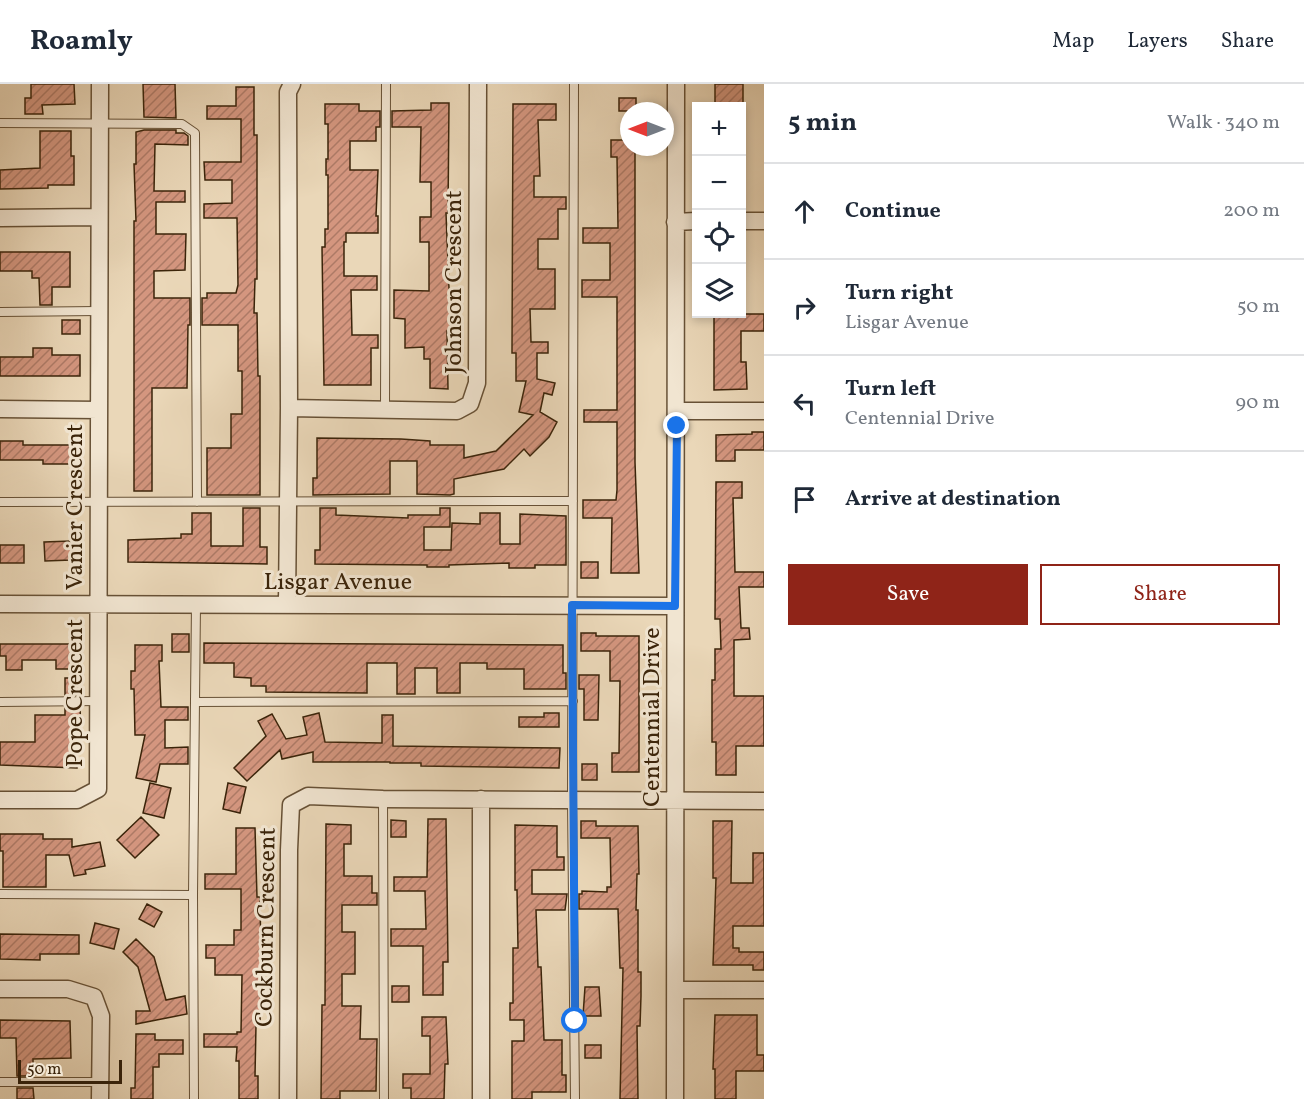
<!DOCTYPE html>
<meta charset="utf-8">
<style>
body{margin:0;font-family:Vollkorn,serif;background:#f6f6f7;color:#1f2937}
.controls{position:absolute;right:18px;top:18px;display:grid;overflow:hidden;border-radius:0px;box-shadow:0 3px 9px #0003}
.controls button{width:54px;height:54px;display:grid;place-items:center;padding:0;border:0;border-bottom:2px solid #e0e1e3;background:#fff;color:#1f2937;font:30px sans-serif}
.compass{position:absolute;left:620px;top:18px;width:54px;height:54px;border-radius:50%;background:#fff;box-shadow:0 3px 9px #0003;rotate:270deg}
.scale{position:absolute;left:18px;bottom:15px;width:104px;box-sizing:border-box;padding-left:6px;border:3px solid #3b240a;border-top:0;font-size:16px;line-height:21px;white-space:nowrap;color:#3b240a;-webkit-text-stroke:4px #f1e5d1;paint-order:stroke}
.stop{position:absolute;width:18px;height:18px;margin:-14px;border:4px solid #1a73e8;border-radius:50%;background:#fff}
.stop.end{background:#1a73e8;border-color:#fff;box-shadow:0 2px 6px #0008}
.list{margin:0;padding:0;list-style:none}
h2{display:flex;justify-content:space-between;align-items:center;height:78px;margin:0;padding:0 24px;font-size:26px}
h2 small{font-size:20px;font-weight:400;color:#747a83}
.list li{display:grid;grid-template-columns:39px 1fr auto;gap:18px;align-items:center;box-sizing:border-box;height:96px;padding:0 24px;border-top:2px solid #e0e1e3}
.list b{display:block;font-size:22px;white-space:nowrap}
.list p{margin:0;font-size:20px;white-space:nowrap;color:#747a83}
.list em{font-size:20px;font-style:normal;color:#747a83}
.actions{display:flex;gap:12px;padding:18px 24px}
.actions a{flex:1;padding:14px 0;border:2px solid #8f2418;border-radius:0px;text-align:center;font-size:21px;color:#8f2418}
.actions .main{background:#8f2418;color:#fff}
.icon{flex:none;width:33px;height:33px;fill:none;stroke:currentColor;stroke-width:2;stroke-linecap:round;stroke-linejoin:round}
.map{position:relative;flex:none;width:764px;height:1015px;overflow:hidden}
header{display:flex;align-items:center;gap:36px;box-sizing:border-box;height:84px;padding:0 30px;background:#fff;border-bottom:2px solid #e0e1e3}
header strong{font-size:28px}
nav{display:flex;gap:33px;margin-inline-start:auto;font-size:21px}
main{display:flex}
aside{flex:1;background:#fff}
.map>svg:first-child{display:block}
</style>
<header>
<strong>Roamly</strong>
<nav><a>Map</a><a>Layers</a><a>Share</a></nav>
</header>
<main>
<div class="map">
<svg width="764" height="1015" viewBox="0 0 764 1015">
<defs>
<pattern id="building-hatch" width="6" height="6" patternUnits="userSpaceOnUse" patternTransform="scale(1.5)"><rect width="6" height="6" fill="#d4967f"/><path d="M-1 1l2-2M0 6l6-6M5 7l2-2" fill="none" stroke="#ad7a66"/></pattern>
</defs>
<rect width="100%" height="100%" fill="#ead7b8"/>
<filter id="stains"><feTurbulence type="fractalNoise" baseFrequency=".00333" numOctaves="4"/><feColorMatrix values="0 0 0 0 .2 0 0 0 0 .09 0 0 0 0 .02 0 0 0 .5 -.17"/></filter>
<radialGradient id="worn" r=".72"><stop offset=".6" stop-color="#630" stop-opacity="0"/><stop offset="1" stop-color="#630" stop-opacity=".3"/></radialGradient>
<path fill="url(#building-hatch)" stroke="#3b240a" stroke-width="1.5" d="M31 0H74L75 20 42 21 43 30H25V14H31Z
M143 0H175L176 34 144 33Z
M715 0H743V22H715Z
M236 3H254V51H257V195H255L254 229H257L258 292H260V411H207V364H231V330H242V287H238V241H202V214H207V209H236L238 201 237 134H204V120L232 119V96H205L204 78H241V35H207V22H236Z
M619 14H636V27H619Z
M431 19H449L448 129H446L450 230V247H447L448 305 430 304V275H424V263L405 264V235L394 234V206L429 207V158H420V133H431V98H420L421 43H392V27L431 26Z
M325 20H359V27H380V43H376V57H350V86H378L376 132H378V149H346V158H344V192H377V206H351L352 251H378V264H371V301H324L322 163H325V145H328V91H326V75H328V40H325Z
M513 20H556V36H538L540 92H534V113H566V125H558V155H538V185H555V225H530L531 258H548V269H537V295L555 299 552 311 544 309 540 328 557 338 549 353 530 372 524 365 504 385 454 395V410L450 411 417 410V377H390V410L313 411V394H317V354L401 355 430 357V361H464V374L496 367 533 331 519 328 526 297H516V269H512Z
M144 46H176V49H184L188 52V61L155 60 154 107H185V118H156V150H186L185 186 154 187V214H190V241H188L187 304H152V407H134V137H136L134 80H136V48Z
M40 47H71V72H74V101H48V104L0 105V86L40 84Z
M611 56H629V63H635V378L639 489H611L612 434H583V416H616L617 406V338H584V326H617V213H582V196H610V159H583V144H618L617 73H611Z
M0 168H70V203H52V221H40L39 194H32V187H0Z
M714 230H764V247H741V278H746L747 305 714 306Z
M62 236H80V250H62Z
M33 264H52V271H80V292H0V273H33Z
M752 348H764V366H735V377H716V351L752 350Z
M0 357H23V361H71V380H43V376H0Z
M716 398H742V414H733L735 488H764V503H739L741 544H749L750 555 734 556V612H764V662H736V691H716V658H712V596H715V565H721L720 535H715Z
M243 424H260V463H267V480L128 478V456L181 454V450H192V429H211V462H243Z
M320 424H336V431L408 434V431H440V424H450V443H424V466H451L452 439 480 440V429H500V460H520V430L566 432V481H535V484H509V479L449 481V483H427V481L315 480V466H320Z
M71 457V476L45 477 44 458Z
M0 461H24V479H0Z
M581 478H598V494H581Z
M581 549H596V552H639V688H612V669H619L620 597H610V567H581Z
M172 550H189V568H172Z
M204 559 563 561V589H566V605H524V585H487V579H460V609H437V584H415V610H397V579H367V609L266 608V602H251V594L234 593V579H204Z
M0 560H75V585H56V576H22V586H6V572H0Z
M135 561H162V577H159L161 623H188V636H165V664L188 663V680H160L156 698 136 694 145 651H135L134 605H131V587H135Z
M579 591H599L598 636H584V605H579Z
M65 594H80V611H65Z
M65 624H80L81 645H77V684L0 681V658H35V631H65Z
M319 629 325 658 382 659V631H393V662L560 664 559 684 421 682V679H390V678H313V668L282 675 280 666 247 697 234 684 266 652 258 637 272 630 286 655 307 651 303 633Z
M544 629H559V643H519V633H544Z
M582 680H597V696H582Z
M150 699 171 704 164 734 143 729Z
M228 699 246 703 240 729 223 725Z
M141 733 159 751 135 774 117 756Z
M428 735H446L448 878H443V911H423V862H391V845H426L425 807H394V793H427Z
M391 736 406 737V753H391Z
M581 737H596V742H638L639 790H637L636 826H638V888H641V912L640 942H637L638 1015H620L623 884H620L618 825H579V810H582V807L607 808V803H611L610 754H581Z
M713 737H732L731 799H753V769H764V842H733V864H739V868H764V886H753V881H713L716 794H713Z
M326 740 351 741V760H344V792H372V809H377V821H342V848H355V890H342V922H361L360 955H377L376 1007H340V1015H321L322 921H325Z
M515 741 557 742V773H564V786H532V810H567L565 826H536L538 883H541L544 956H562V991H566V1008H532V1015H512V957H524V936H510V919H513V864H518L517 806H515Z
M236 744H255L257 813H260L261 877 260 941H256L255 992H258V1015H239V977H236L237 963H204V950H237V948H241L242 891H215V874H206V861H234V846H241V805H205V790H236Z
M0 750H43V755H72V763L100 758 105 782 85 786 86 790 74 792 69 771H46V803H3V767H0Z
M147 820 162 828 154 843 139 835Z
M95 839 119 845 114 865 90 859Z
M0 850 79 851V870H40V876L0 875Z
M136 855 154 873 166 916 185 912 187 930 136 940V927H150L138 883 123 868Z
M392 902H409V918H392Z
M585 903H599L601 932H583Z
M715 931H757V971H764V987H736V1015H715V985H713Z
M422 933H446L448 980H445L444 1015H411V1004H403V990H430V952H422Z
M0 936 70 937 71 974 33 975V992H17L16 954H0Z
M136 950H155V956H183V970H159V983H153V1015H131V1004H135Z
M585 961H601V974H585Z
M17 1004H33L34 1015H17Z"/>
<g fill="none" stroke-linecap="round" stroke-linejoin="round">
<g stroke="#675136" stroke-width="10">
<path id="lane" d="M574 0 572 716 575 1015
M0 39 182 40 195 49 197 418
M0 228 99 227
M385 325 386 0
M0 418 573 417
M0 618 99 617
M195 618 573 617
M383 715 384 1015
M0 810 193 811
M0 998H101
M194 1015 193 811 196 520"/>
</g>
<g stroke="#675136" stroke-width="19">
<path id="street" d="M0 134 98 133
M742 137H764
M675 138 696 137
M289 324 457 327 470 320 477 299 478 0
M0 325 99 326
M677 327H764
M0 520 675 522
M287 520 289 324 288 8 292 0
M0 716H77L98 705 100 0
M0 905H68L94 913 101 932 100 1015
M676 906H764
M288 1015 289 766 291 721 308 712 383 715 764 717
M481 1015V715
M675 1015 676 0"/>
</g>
<use href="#lane" stroke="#f1e5d1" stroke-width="8"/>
<use href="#street" stroke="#f1e5d1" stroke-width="16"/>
</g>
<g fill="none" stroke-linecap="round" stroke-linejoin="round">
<path stroke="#1a73e8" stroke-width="8" d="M575 937 572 521 675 522 677 342"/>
</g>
<g text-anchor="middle" stroke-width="6" stroke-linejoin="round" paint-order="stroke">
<g font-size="24" fill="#3b240a" stroke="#f1e5d1">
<text transform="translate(453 198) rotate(-90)" y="8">Johnson Crescent</text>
<text transform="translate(74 423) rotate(-90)" y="8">Vanier Crescent</text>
<text x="338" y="505">Lisgar Avenue</text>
<text transform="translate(74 609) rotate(-90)" y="8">Pope Crescent</text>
<text transform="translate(651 633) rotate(-90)" y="8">Centennial Drive</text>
<text transform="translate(265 843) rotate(-89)" y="8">Cockburn Crescent</text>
</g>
</g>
<rect width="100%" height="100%" filter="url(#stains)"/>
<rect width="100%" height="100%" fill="url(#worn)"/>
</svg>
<div class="controls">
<button>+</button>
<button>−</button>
<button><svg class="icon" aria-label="locate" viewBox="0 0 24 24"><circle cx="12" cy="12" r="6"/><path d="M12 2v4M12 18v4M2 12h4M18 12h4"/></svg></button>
<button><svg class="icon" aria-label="layers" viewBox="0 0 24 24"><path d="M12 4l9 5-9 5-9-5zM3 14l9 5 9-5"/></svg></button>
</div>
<svg class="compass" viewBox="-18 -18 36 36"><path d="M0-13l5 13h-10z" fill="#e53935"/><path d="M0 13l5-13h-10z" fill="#747a83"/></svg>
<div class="scale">50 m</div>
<div class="stop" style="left:575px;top:937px"></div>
<div class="stop end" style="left:677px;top:342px"></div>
</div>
<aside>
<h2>5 min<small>Walk · 340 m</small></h2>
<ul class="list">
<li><svg class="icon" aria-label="ahead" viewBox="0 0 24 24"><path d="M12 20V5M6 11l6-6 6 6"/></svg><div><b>Continue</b></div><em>200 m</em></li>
<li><svg class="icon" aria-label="right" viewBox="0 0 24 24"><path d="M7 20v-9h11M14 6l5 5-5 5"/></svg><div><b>Turn right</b><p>Lisgar Avenue</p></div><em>50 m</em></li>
<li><svg class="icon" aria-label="left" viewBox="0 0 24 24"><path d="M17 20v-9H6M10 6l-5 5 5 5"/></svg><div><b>Turn left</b><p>Centennial Drive</p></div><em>90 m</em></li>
<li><svg class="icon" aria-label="arrive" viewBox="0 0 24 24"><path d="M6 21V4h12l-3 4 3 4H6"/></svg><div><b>Arrive at destination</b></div></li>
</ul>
<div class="actions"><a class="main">Save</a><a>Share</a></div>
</aside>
</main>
